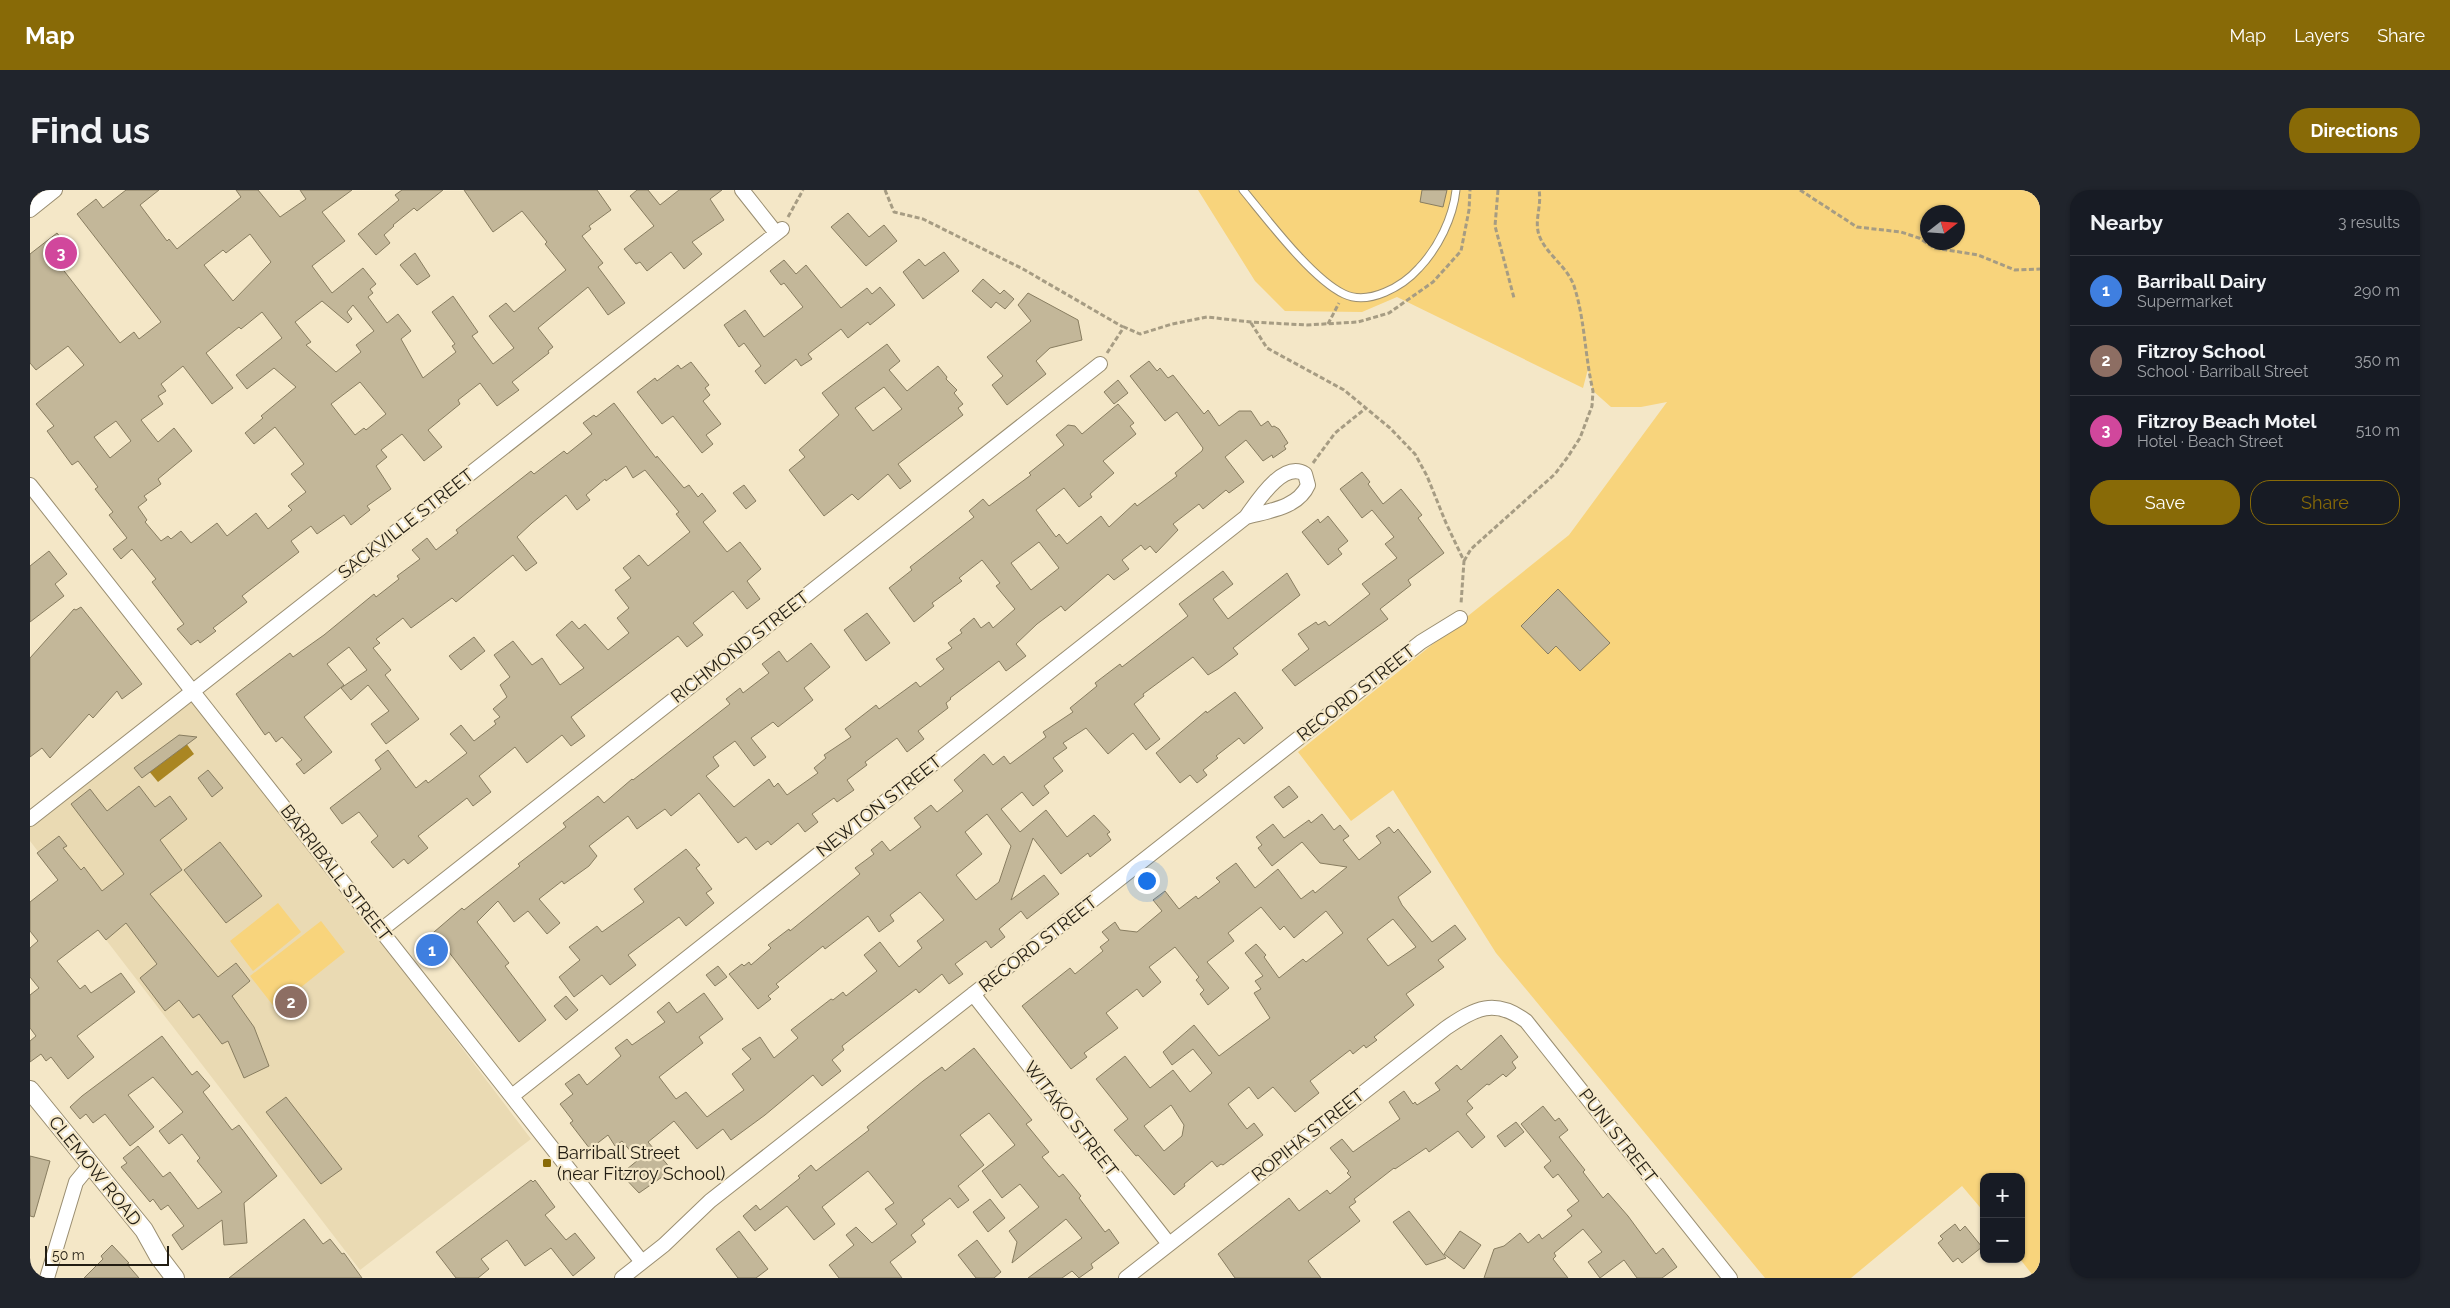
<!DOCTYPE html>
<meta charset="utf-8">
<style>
body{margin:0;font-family:Raleway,sans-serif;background:#20242c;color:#f1f3f6}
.controls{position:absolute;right:15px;bottom:15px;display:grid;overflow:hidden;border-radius:10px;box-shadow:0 1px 4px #0004}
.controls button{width:45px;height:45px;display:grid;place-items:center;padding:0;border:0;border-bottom:1px solid #363941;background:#171b24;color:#f1f3f6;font:25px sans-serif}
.compass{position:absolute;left:1890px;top:15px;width:45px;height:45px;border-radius:50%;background:#171b24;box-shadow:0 1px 4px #0004;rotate:73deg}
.scale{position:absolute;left:15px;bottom:12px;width:124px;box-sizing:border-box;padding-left:5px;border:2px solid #221d12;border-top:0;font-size:14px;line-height:18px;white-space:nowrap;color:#221d12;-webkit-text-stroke:4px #f4e7c7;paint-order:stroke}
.you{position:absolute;left:1116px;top:690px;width:18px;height:18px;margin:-12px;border:4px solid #fff;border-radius:50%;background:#1a73e8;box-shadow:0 0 0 8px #1a73e833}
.badge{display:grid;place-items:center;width:32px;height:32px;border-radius:50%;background:#886a07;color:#fff;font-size:16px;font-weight:700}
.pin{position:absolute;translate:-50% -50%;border:2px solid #fff;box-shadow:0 1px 5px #0006}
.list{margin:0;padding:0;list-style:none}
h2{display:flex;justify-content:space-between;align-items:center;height:65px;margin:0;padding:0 20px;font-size:21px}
h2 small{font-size:16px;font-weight:400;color:#9ea1a6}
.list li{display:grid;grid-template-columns:32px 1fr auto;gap:15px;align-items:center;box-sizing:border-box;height:70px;padding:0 20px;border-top:1px solid #363941}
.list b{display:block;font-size:19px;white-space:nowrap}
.list p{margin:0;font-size:16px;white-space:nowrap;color:#9ea1a6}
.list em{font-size:16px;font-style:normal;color:#9ea1a6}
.actions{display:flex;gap:10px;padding:15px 20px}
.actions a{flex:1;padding:11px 0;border:1px solid #886a07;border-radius:20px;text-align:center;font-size:18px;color:#886a07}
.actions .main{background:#886a07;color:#fff}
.map{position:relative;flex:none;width:2010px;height:1088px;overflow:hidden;border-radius:20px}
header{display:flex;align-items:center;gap:30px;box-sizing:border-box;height:70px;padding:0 25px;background:#886a07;color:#fff}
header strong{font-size:24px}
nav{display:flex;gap:28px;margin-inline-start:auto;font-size:18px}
.intro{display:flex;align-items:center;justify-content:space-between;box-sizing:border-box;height:120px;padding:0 30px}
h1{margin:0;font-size:35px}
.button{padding:12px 22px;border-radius:20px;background:#886a07;color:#fff;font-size:18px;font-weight:700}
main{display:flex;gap:30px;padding:0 30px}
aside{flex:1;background:#171b24;border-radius:20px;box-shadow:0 1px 4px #0004}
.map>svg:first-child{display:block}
</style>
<header>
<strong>Map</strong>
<nav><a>Map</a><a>Layers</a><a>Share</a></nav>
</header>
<div class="intro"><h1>Find us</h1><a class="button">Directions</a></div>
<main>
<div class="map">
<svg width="2010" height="1088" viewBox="0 0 2010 1088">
<rect width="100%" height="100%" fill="#f4e7c7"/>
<path fill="#eadab3" d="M164 505 501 949 330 1080 0 651V631Z"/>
<path fill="#f8d47c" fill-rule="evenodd" d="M1168 0H2010V1088H2005L1990 1069 1991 987H1954V1022L1932 996 1821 1088H1735L1466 763 1363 600 1321 631 1268 562 1539 345 1637 212 1611 217H1581L1563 201 1558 179 1553 198 1367 107 1332 122 1255 121 1225 91ZM1898 22H1928V52H1898Z
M248 713 271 742 223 781 200 751Z
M291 731 315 762 245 818 220 786Z"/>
<path fill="#aa8622" d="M150 545 164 564 128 592 113 574Z"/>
<path fill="#c3b799" stroke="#887d60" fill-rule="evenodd" d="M96 0H129L110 15 137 51 139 49 147 59 211 7 206 0H228L250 27 276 9 270 0H322L292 22 315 51 282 76 302 103 333 78 346 94 340 99 343 103 338 107 357 133 368 124 381 141 371 149 393 188 426 162 422 156 425 154 402 122 423 106 448 142 442 146 463 174 484 158 459 126 476 113 484 122 536 80 515 54 517 52 492 21 463 42 434 0H567L581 20 559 36 561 39 552 46 573 73 568 77 595 113 578 125 558 97 508 138 523 157 518 161 519 163 482 192 489 200 467 216 450 193 428 210 430 214 398 240 412 257 394 271 372 244 351 260 357 267 346 276 361 299 337 316 340 320 321 335 314 325 287 344 281 336 261 351 269 362 212 406 217 412 183 438 186 441 170 453 168 450 161 455 147 439 154 434 122 392 126 389 102 359 91 369 83 359 97 348 79 325 83 322 65 299 68 297 48 271 42 275 17 241 24 236 6 214 54 175 38 156 6 180 0 173V64L27 43 45 66 31 77 90 153 104 142 109 149 131 132 47 24 66 9 73 18ZM220 44 241 72 203 111 174 75 193 60 196 63ZM292 111 318 133 322 129 317 122 323 115 344 141 326 155 331 162 306 182 276 155 281 152 265 132ZM232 122 252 148 206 185 217 199 244 178 266 197 231 226 233 228 215 243 224 254 245 237 274 274 261 284 276 302 258 316 262 320 238 339 226 323 197 346 187 333 161 353 151 341 141 349 138 346 131 351 115 332 117 330 108 317 117 310 114 306 131 294 128 289 162 261 144 238 128 252 111 230 133 214 128 206 136 201 131 194 153 176 182 214 203 198 176 163 209 137 211 139ZM330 192 356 224 336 240 334 238 325 245 301 214ZM86 231 101 251 80 268 64 247Z
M372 0H413L387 21 384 18 363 35 364 36 354 45 360 53 346 65 328 44 369 10 365 5Z
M607 0H618L630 15 649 0H692L680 9 694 30 662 52 672 64 654 79 641 62 617 81 610 72 606 74 594 59 624 36 600 6Z
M1392 0H1417L1413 17 1390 12Z
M818 23 839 47 854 35 867 51 836 76 801 37Z
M914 62 929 81 893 109 873 82 889 69 895 76Z
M385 63 400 86 387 95 370 75Z
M754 70 766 84 776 75 811 118 837 98 842 104 850 97 865 115 840 135 838 132 818 148 811 139 778 164 782 169 771 176 766 169 735 194 725 181 731 176 714 153 709 157 694 135 715 120 734 147 773 117 754 93 751 95 740 81Z
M953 89 970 104 974 100 984 109 975 119 966 112 961 118 942 101Z
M998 103 1048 130 1052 150 1020 158 1006 171 1016 184 977 215 962 195 973 186 957 167 1001 131 988 115Z
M857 154 870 171 859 180 877 201 908 176 917 187 916 189 927 200 924 203 933 214 928 218 933 225 868 274 881 291 870 299 858 284 828 310 822 304 794 326 759 280 775 267 769 260 809 225 792 203ZM854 197 872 219 843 241 825 218Z
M1119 171 1127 181 1130 178 1138 188 1143 185 1174 224 1178 220 1189 236 1209 221H1221L1231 236 1238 231 1242 237 1244 236 1249 239 1258 253 1254 256 1256 259 1243 268 1242 265 1233 271 1216 250 1195 267 1214 292 1199 303 1196 300 1173 319 1169 314 1143 334 1148 340 1126 363 1120 356 1115 360 1111 355 1092 370 1099 379 1084 390 1078 384 1035 421 1031 416 1007 434 986 454 996 466 976 481 969 471 920 508 921 509 916 513 918 518 888 541 894 549 877 562 867 548 835 572 837 575 817 590 824 600 807 612 804 608 782 624 788 632 775 642 768 633 741 655 738 651 726 660 716 647 708 653 669 603 641 626 635 619 607 639 598 626 559 656 567 666 559 676 534 694 532 691 509 709 530 733 517 744 498 721 484 732 468 711 447 732 479 773 475 776 516 830 489 852 418 761 405 772 390 754 432 718 434 720 490 676 488 674 536 637 533 633 568 606 574 613 602 589 603 590 700 514 696 509 710 498 713 503 739 483 732 474 749 461 757 472 781 453 800 477 774 498 783 510 748 537 743 532 721 548 736 567 724 576 705 551 683 567 689 576 676 586 704 617 739 589 744 597 748 593 757 605 788 583 784 578 796 568 794 565 821 547 815 539 846 515 849 519 886 492 890 497 914 479 906 469 922 458 918 453 932 443 930 440 944 428 951 438 959 432 963 438 985 419 966 396 970 393 952 370 929 388 932 391 902 413 904 416 884 432 859 398 882 380 880 377 944 327 939 321 953 309 959 316 1001 285 999 283 1034 255 1026 245 1038 235 1045 236 1052 244 1088 214 1104 233 1100 236 1106 244 1073 271 1084 283 1060 304 1062 307 1049 317 1034 298 1006 320 1026 347 1029 344 1037 354 1071 326 1079 337 1105 313 1107 316 1147 286 1145 283 1172 261 1173 258 1147 222 1135 231 1100 186ZM1009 352 1029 378 1001 400 981 373Z
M661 172 679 195 675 198 680 205 673 211 691 234 676 245 683 254 672 263 643 226 632 234 607 202 625 188 627 191 648 175 651 179Z
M1088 190 1098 203 1084 214 1074 202Z
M584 213 626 268 627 266 654 298 659 295 668 307 672 303 686 321 673 332 697 362 710 352 731 379 717 391 730 409 717 419 703 401 663 433 673 445 657 457 648 446 541 527 555 546 541 556 532 545 497 573 485 557 449 586 461 602 443 616 437 608 388 646 398 658 378 674 374 669 363 678 341 652 348 646 329 622 312 634 300 618 351 579 345 570 358 560 386 598 396 590 398 593 437 563 420 544 431 535 444 551 466 534 464 531 470 527 463 519 477 507 470 495 480 487 464 465 483 451 502 475 512 468 530 495 554 478 526 445 542 431 549 439 555 434 578 460 599 443 587 428 599 418 585 400 601 388 593 378 609 365 618 376 660 342 646 324 649 322 615 280 603 288 596 276 576 291 575 289 556 305 560 310 547 320 536 305 502 333 487 347 507 373 496 381 483 365 426 412 422 408 381 438 373 428 346 449 350 453 343 458 361 480 355 485 389 529 356 554 341 534 359 521 338 495 321 510 311 498 337 480 319 457 297 474 314 495 274 527 302 562 274 584 266 574 272 570 252 547 246 552 239 542 235 545 206 504 260 463 263 467 294 445 344 404 346 407 369 389 367 386 390 369 382 360 397 348 406 360 428 343 426 340 501 281 504 284 534 261 537 264 562 244 553 233 564 225 566 227Z
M1332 282 1340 292 1338 294 1353 314 1371 299 1392 325 1388 328 1414 363 1378 390 1381 395 1350 419 1358 429 1265 496 1252 480 1279 459 1268 444 1286 432 1288 435 1295 431 1299 436 1340 404 1332 394 1367 368 1355 354 1364 347 1342 320 1332 328 1310 299Z
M714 295 726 311 716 319 703 303Z
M1298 326 1318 351 1308 359 1312 364 1298 375 1272 342 1288 329 1290 333Z
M19 361 37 384 25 394 34 406 0 432V376Z
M1193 381 1203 394 1183 409 1198 429 1257 383 1270 405 1203 458 1208 464 1188 479 1178 485 1163 467 1113 504 1114 506 1104 514 1130 549 1116 560 1103 543 1078 564 1056 538 1033 553 1037 558 1023 568 1033 581 1014 596 1019 603 1003 616 992 602 971 619 990 642 1016 620 1037 647 1064 625 1080 642 1077 644 1081 650 1060 667 1058 663 1031 684 1003 648 981 710 1014 685 1029 704 997 729 991 721 969 739 975 747 961 758 956 751 925 774 933 784 919 794 912 784 889 803 886 799 812 856 814 860 802 870 811 881 792 896 783 885 735 925 701 950 693 939 667 959 644 931 618 952 642 980 609 1003 591 984 608 970 592 951 585 956 578 945 560 959 540 933 543 931 530 914 543 904 535 894 549 884 557 895 591 866 585 858 597 849 602 855 635 832 627 822 639 812 647 823 674 803 693 829 669 847 673 853 629 887 646 909 656 902 677 927 714 900 702 884 721 869 712 859 730 847 744 868 768 848 761 840 801 809 803 810 813 802 816 806 847 781 834 765 850 752 869 777 892 758 887 751 914 730 890 702 860 725 864 731 849 742 838 726 795 759 793 756 746 794 749 797 738 806 741 809 728 819 699 784 712 774 714 776 719 772 721 775 741 758 738 755 759 739 760 741 830 684 825 678 844 664 841 660 852 651 860 661 891 637 884 628 901 615 907 622 933 601 924 590 954 564 963 575 974 566 980 574 1016 547 1013 542 1043 522 1040 518 1067 496 1065 493 1090 474 1092 477 1158 426 1149 414ZM957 624 981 656 969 692 946 710 926 685 952 664 935 642Z
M1528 399 1580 453 1550 481 1526 456 1518 464 1491 436Z
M51 417 112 494 92 509 87 501 63 528 59 524 20 568 12 558 0 567V468L44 419 46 420Z
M837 423 860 453 836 471 814 440Z
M444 447 455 461 431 480 419 466Z
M1205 502 1233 538 1214 554 1209 548 1186 566 1188 568 1173 580 1177 585 1167 593 1160 585 1150 593 1126 563 1176 521 1177 523Z
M149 545 167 547 112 588 104 578Z
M178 580 193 598 182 607 168 588Z
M109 596 125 617 140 606 157 629 130 650 152 680 120 704 188 787 206 773 220 791 202 806 224 837 239 876 214 888 198 851 192 854 169 824 163 828 149 810 135 821 110 788 127 774 96 733 76 750 68 740 27 771 50 799 55 795 61 803 91 783 105 802 47 846 64 867 38 889 21 867 16 871 11 864 0 872V851L6 846 0 838V805L9 798 0 787V758L8 751 0 741V712L28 690 7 663 29 646 37 656 33 658 51 680 54 677 72 701 94 684 41 614 60 599 77 621Z
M1259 596 1268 607 1253 618 1244 607Z
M1292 624 1304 640 1310 635 1319 646 1313 650 1329 670 1351 653 1346 646 1359 637 1364 643 1368 639 1401 682 1368 707 1372 715 1402 752 1425 735 1436 749 1408 770 1414 777 1376 804 1384 815 1344 847 1347 850 1336 858 1334 855 1323 864 1320 860 1280 891 1289 903 1265 922 1243 897 1228 909 1219 897 1198 914 1217 939 1224 933 1233 945 1193 975 1191 974 1187 977 1182 971 1154 994 1155 996 1144 1005 1108 965 1106 966 1084 940 1098 929 1066 889 1095 866 1120 898 1143 880 1160 902 1182 883 1163 859 1142 875 1133 862 1164 835 1189 866 1240 828 1224 803 1231 799 1225 791 1233 786 1215 763 1226 754 1236 765 1234 767 1249 788 1273 769 1276 772 1313 743 1296 721 1264 748 1254 736 1250 740 1231 717 1198 743 1204 751 1177 772 1199 798 1178 815 1170 804 1174 800 1166 790 1169 787 1145 757 1119 777 1131 792 1113 807 1107 799 1076 823 1088 838 1054 863 1057 867 1041 879 992 816 1040 778 1045 784 1073 761 1070 757 1079 750 1072 742 1085 732 1090 740 1107 742 1132 721 1123 710 1135 701 1149 719 1166 706 1168 709 1190 692 1186 688 1206 673 1225 698 1248 679 1271 709 1283 700 1285 703 1317 677 1290 673 1272 652 1242 676 1228 658 1232 655 1226 647 1243 634 1254 648 1279 630 1281 633ZM1363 729 1386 757 1358 776 1337 749ZM1141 915 1154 935 1152 946 1134 961 1114 936Z
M190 652 232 706 196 733 154 680Z
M656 659 670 675 666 678 682 699 676 703 684 713 656 736 649 727 598 765 606 775 580 795 572 785 544 807 529 787 550 770 539 757 567 736 572 742 614 712 604 699Z
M688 776 697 787 685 796 676 785Z
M536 806 548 820 536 830 524 816Z
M1471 845 1488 867 1482 872 1486 878 1476 887 1473 884 1459 895 1457 894 1437 911 1443 918 1436 924 1455 947 1442 958 1428 941 1399 962 1396 958 1365 979 1364 978 1324 1009 1326 1012 1319 1017 1330 1031 1278 1071 1291 1088H1205L1188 1064 1259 1008 1269 1021 1297 1000 1300 1004 1321 987 1317 983 1319 981 1300 958 1312 949 1323 962 1370 929 1359 912 1374 901 1383 914 1385 912 1387 915 1410 900 1405 893 1427 875 1431 880Z
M132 846 162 885 167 881 180 896 173 902 202 940 209 935 247 986 214 1013 217 1053 194 1055 192 1030 152 1060 142 1045 154 1036 138 1015 131 1020 123 1009 120 1012 91 977 97 973 93 968 108 956 133 987 140 982 168 1019 192 1002 167 971 170 968 152 944 139 954 129 941 153 922 123 887 98 905 124 937 100 956 75 924 63 933 56 924 50 929 40 917 52 906Z
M944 858 1002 930 996 934 1019 962 1012 967 1029 987 1033 984 1051 1006 1049 1008 1075 1042 1079 1039 1089 1053 1061 1074 1063 1078 1049 1088 1042 1081 1032 1088H998L1052 1048 1036 1029 982 1073 987 1052 979 1041 1009 1017 990 994 972 1008 952 981 985 955 959 923 930 945 954 975 928 996 939 1010 928 1018 920 1008 892 1030 895 1034 881 1045 886 1052 860 1072 872 1088H809L799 1075 824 1055 816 1045 826 1037 842 1053 867 1034 855 1019 864 1013 838 981 792 1017 805 1034 784 1050 757 1016 725 1041 713 1026 726 1015 730 1020 770 988 768 986 781 975 786 981 839 940 837 937 893 891 912 877 915 881Z
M256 907 312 979 291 994 236 922Z
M1513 916 1525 931 1529 928 1538 940 1529 947 1555 980 1553 982 1573 1008 1578 1003 1598 1026 1626 1064 1633 1058 1647 1077 1632 1088H1607L1594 1070 1570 1088 1558 1072 1572 1062 1553 1039 1524 1063 1526 1066 1523 1069 1538 1088H1454L1464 1059 1474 1056 1490 1043 1498 1053 1509 1044 1512 1049 1542 1026 1537 1020 1549 1011 1528 984 1523 988 1514 977 1521 971 1491 934Z
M1486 932 1494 942 1475 957 1467 946Z
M0 966 20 971 4 1027 0 1026Z
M501 990 503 992 505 990 525 1017 515 1025 536 1050 545 1043 565 1068 543 1086 521 1058 495 1076 477 1050 451 1069 459 1079 448 1088H426L406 1062Z
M960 1009 975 1028 958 1042 943 1022Z
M1379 1021 1416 1068 1396 1075 1363 1032Z
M274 1029 293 1054 300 1049 312 1064 314 1063 332 1088H199Z
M1925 1034 1930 1041 1935 1036 1952 1057 1932 1073 1928 1068 1923 1072 1908 1053 1913 1049 1910 1046Z
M709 1041 738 1079 726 1088H708L686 1059Z
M1430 1041 1451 1055 1434 1079 1414 1064Z
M947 1050 971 1082 964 1088H946L928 1065Z
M82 1055 99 1073 97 1074 109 1088H54L73 1069 71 1066Z"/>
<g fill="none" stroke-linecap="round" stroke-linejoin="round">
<g stroke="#9a8e71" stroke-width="9">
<path id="service" d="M1213 0C1237 29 1282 89 1314 104 1339 116 1373 96 1389 78 1408 58 1423 28 1426 0"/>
</g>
<g stroke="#9a8e71" stroke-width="16">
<path id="minor" d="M712 0 746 43
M0 20 25 0
M0 295 612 1072
M0 629 752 39
M351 740 1070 174
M943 804 1139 1054
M482 906 1216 327C1227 312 1253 270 1275 284L1278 295C1268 318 1238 321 1216 327
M17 1088 46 992 60 975
M592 1088 634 1055 680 1011 1391 452 1430 428
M1096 1088 1416 838C1445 818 1465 808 1496 831L1700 1088"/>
</g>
<g stroke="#9a8e71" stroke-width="20">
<path id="tertiary" d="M0 900 114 1040 129 1067 145 1088"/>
</g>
<path stroke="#a69c83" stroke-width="3" stroke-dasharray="5 2.5" stroke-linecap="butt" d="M855 0 864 22 893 29 993 79 1093 137
M1468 0 1465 36 1484 108
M1770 0 1827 37 1871 42 1889 48 1905 58 1948 65 1985 80 2010 79
M758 27 773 0
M1221 133 1237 158 1314 200 1360 238 1385 264 1397 286 1416 333 1434 371 1431 414
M1298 134 1309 113
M1077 163 1094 137 1110 144 1142 134 1177 127 1221 132 1277 135 1328 132 1359 123 1403 92 1431 61 1439 20 1440 0
M1283 273 1305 243 1336 218
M1434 371 1441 359 1525 284 1537 268 1550 248 1562 216 1563 201C1555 167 1555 132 1545 99 1539 77 1516 65 1509 45 1504 30 1512 16 1509 0"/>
<use href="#service" stroke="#fff" stroke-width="7"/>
<use href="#minor" stroke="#fff" stroke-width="14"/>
<use href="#tertiary" stroke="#fff" stroke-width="18"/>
</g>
<rect fill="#886a07" stroke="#f4e7c7" stroke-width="2" x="512" y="968" width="10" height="10" rx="2.5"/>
<g text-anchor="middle" stroke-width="4.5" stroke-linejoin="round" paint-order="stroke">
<g font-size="18" fill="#221d12" stroke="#f4e7c7">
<text transform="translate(376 334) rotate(-38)" y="6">SACKVILLE STREET</text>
<text transform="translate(710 457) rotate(-38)" y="6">RICHMOND STREET</text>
<text transform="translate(1326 503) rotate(-38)" y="6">RECORD STREET</text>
<text transform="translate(849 616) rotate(-38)" y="6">NEWTON STREET</text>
<text transform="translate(306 683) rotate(52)" y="6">BARRIBALL STREET</text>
<text transform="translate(1008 754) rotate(-38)" y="6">RECORD STREET</text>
<text transform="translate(1041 929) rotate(52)" y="6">WITAKO STREET</text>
<text transform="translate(1278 945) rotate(-38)" y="6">ROPIHA STREET</text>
<text transform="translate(1588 946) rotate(52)" y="6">PUNI STREET</text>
<text transform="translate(65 981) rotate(51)" y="6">CLEMOW ROAD</text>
</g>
<g font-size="18" fill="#221d12" stroke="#f4e7c7" text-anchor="start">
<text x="527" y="969">Barriball Street<tspan x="527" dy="21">(near Fitzroy School)</tspan></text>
</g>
</g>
</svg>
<div class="controls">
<button>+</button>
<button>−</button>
</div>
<svg class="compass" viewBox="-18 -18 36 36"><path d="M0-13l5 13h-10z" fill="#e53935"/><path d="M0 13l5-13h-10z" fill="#9ea1a6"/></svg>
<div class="scale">50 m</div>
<div class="you"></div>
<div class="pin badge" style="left:402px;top:760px;background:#3f7fe0">1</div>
<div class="pin badge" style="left:261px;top:812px;background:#8d6e63">2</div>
<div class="pin badge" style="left:31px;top:63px;background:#d1479c">3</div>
</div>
<aside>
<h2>Nearby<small>3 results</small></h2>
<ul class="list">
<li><span class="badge" style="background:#3f7fe0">1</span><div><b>Barriball Dairy</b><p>Supermarket</p></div><em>290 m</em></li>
<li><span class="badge" style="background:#8d6e63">2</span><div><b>Fitzroy School</b><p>School · Barriball Street</p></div><em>350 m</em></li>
<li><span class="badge" style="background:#d1479c">3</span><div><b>Fitzroy Beach Motel</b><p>Hotel · Beach Street</p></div><em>510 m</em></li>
</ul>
<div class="actions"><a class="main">Save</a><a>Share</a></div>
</aside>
</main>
